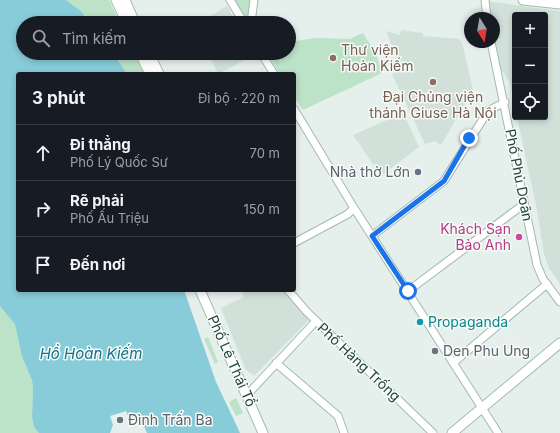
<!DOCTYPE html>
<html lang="vi">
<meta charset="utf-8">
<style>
body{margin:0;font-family:Inter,sans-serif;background:#242831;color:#f1f3f6}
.controls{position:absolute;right:12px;top:12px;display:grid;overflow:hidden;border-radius:4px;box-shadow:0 2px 6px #0003}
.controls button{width:36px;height:36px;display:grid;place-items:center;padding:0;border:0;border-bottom:1px solid #363941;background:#171b24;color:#f1f3f6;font:20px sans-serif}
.compass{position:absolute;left:464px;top:12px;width:36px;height:36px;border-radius:50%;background:#171b24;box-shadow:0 2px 6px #0003;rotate:169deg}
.stop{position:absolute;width:12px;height:12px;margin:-9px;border:3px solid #1a73e8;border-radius:50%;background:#fff}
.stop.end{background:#1a73e8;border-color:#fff;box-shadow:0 1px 4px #0008}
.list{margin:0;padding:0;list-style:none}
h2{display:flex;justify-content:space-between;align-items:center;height:52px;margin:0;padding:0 16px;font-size:17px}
h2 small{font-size:13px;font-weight:400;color:#9ea1a6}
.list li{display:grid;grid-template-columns:26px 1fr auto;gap:12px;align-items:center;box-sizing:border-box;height:56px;padding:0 16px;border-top:1px solid #363941}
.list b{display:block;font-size:15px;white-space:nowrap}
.list p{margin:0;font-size:13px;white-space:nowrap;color:#9ea1a6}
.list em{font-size:13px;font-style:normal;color:#9ea1a6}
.icon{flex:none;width:22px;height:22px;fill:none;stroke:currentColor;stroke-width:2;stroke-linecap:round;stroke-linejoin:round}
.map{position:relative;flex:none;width:560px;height:433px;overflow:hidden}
.search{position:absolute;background:#171b24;box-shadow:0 2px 6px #0003;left:16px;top:16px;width:280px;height:44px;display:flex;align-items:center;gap:10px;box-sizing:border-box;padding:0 14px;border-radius:22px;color:#9ea1a6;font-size:15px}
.panel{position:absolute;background:#171b24;box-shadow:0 2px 6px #0003;left:16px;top:72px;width:280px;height:220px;border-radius:4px}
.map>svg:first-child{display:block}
</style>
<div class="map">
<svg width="560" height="433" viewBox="0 0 560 433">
<rect width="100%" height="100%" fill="#e5efeb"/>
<path fill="#d2e0da" d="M487 1 560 11V284L549 268 544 254 537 210 517 117H545V15H515V109L510 82 501 70 494 37V18H490Z
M227 6 237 23H198Z
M401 30 423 33V36L460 39V41L462 42 473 90 441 145 435 141 425 144 392 74 401 69 386 31 400 35Z
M208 53H255L256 54 218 74Z
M403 113 419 147 381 176 353 135Z
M241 290H283L309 320 254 376 246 370 221 308 244 297Z"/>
<path fill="#bce2c7" d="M66 0H109L120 23H90L81 11Z
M233 0H252L249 23H247Z
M363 33 376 54 382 73 303 110 294 97V74H280L267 53H289V42L316 38 350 39Z
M113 53H134L144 74H127Z
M0 306 15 323 22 357 32 380 33 390 32 417 34 427 39 433H0Z
M208 337 218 362 215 364 204 339Z
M236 398 243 413 236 416 229 402Z"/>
<path fill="#88ccd9" d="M0 0H66L81 11 90 23H23V53H113L127 74H18V290H184L216 382 240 433H147L144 426 129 418 126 411 110 416 113 425 110 433H39L34 427 32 417 33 390 32 380 22 357 15 324 0 306Z"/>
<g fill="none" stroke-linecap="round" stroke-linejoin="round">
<g stroke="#a6b8b3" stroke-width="9">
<path id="street" d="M230 0 244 23
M485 0 487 18
M251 23 254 0
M491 42 537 265 543 279 560 302
M261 53 274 74
M294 109 354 208 498 433
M372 236 444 181 488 111 505 102
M294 243 348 214 354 208
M288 290 307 312 433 433
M408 291 524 204
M276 363 338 416 344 433
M453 363 547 284
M247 395 316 321"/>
</g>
<g stroke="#a2bcb3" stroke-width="11">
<path id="secondary" d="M116 0 127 23
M125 0 135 23
M523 0 560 4
M140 53 150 74
M149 53 159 74
M200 290 263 433
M452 433 560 343"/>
</g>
<use href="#street" stroke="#fff" stroke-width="7"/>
<use href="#secondary" stroke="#fff" stroke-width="9"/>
</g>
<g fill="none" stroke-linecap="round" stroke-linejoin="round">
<path stroke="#1a73e8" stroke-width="5" d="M408 291 372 236 444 181 469 138"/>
</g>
<g fill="#8d6e63" stroke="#f6fbf8" stroke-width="1.5">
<circle cx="333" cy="58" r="4"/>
<circle cx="433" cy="82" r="4"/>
</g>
<g fill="#6b7280" stroke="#f6fbf8" stroke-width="1.5">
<circle cx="418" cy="172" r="4"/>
<circle cx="435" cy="351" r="4"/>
<circle cx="120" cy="420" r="4"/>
</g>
<circle fill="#d1479c" stroke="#f6fbf8" stroke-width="1.5" cx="519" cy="237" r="4"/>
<circle fill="#0f9aa8" stroke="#f6fbf8" stroke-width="1.5" cx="420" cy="322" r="4"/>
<g text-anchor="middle" stroke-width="3" stroke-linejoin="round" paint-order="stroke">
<g font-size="14" fill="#785e54" stroke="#f6fbf8" text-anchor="start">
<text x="341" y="55">Thư viện<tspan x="341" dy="16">Hoàn Kiếm</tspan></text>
<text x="433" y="102" text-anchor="middle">Đại Chủng viện<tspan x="433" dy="16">thánh Giuse Hà Nội</tspan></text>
</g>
<g font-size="14" fill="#5b616d" stroke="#f6fbf8" text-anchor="start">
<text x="410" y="177" text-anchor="end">Nhà thờ Lớn</text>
<text x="443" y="356">Den Phu Ung</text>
<text x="128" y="425">Đình Trấn Ba</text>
</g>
<g font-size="14" fill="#21443b" stroke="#f6fbf8">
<text transform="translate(519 175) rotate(79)" y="5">Phố Phủ Doãn</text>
<text transform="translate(232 361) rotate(66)" y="5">Phố Lê Thái Tổ</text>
<text transform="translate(359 362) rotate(43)" y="5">Phố Hàng Trống</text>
</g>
<g font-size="14" fill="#b23c85" stroke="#f6fbf8" text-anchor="end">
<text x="511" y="234">Khách Sạn<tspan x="511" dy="16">Bảo Anh</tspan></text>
</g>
<g font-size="14" fill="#0d838f" stroke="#f6fbf8" text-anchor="start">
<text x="428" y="327">Propaganda</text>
</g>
<g font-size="15" font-style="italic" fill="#147287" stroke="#f6fbf8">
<text x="91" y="359">Hồ Hoàn Kiếm</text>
</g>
</g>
</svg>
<div class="controls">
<button>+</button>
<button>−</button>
<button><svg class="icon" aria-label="locate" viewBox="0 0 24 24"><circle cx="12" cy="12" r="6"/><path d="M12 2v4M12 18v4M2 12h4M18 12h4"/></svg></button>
</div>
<svg class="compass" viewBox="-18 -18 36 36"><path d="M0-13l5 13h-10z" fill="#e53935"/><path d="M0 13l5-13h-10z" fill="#9ea1a6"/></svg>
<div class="stop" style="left:408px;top:291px"></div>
<div class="stop end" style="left:469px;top:138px"></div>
<div class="search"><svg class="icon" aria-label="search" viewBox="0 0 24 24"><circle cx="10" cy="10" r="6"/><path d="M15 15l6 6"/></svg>Tìm kiếm</div>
<section class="panel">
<h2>3 phút<small>Đi bộ · 220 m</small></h2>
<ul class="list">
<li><svg class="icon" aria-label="ahead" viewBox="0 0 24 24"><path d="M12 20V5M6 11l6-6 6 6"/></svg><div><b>Đi thẳng</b><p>Phố Lý Quốc Sư</p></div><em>70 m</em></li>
<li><svg class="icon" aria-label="right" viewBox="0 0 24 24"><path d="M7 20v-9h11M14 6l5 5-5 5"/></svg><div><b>Rẽ phải</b><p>Phố Ấu Triệu</p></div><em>150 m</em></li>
<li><svg class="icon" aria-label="arrive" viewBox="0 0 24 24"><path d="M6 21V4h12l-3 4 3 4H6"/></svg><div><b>Đến nơi</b></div></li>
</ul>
</section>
</div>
